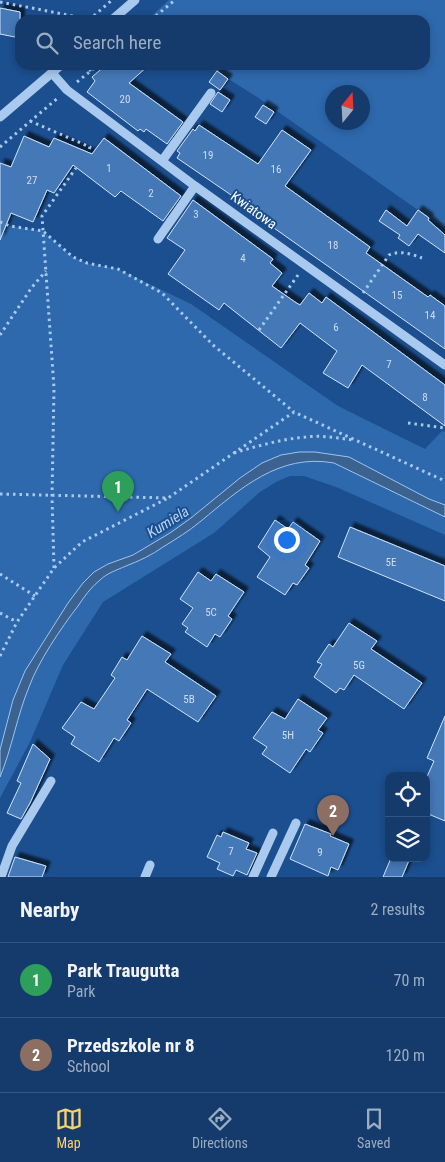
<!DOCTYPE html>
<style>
body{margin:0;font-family:"Roboto Condensed",sans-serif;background:#1d4271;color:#f1f3f6}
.controls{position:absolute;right:15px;bottom:15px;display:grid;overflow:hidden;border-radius:10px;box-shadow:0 2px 8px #0003}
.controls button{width:45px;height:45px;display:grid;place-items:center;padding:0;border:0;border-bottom:1px solid #33557e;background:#143b6b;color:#f1f3f6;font:25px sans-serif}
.compass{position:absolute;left:325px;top:85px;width:45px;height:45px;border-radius:50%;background:#143b6b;box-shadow:0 2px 8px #0003;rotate:18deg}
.you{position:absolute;left:286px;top:539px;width:18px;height:18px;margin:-12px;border:4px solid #fff;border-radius:50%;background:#1a73e8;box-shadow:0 0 0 8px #1a73e833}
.badge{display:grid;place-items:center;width:32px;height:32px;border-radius:50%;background:#ffd166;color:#fff;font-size:16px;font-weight:700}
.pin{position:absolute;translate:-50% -41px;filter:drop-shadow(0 1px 2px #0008)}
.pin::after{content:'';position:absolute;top:26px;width:18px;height:15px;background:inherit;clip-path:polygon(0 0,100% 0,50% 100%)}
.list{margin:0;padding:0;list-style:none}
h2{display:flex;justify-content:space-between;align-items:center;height:65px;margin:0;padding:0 20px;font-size:21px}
h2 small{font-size:16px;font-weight:400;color:#9dadc1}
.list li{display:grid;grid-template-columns:32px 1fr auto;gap:15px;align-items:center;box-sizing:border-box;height:75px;padding:0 20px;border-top:1px solid #33557e}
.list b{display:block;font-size:19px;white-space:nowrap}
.list p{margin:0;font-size:16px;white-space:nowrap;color:#9dadc1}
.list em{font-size:16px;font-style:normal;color:#9dadc1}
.icon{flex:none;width:28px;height:28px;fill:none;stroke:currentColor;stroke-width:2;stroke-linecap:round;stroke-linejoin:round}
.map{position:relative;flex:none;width:445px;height:877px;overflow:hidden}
.search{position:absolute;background:#143b6b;box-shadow:0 2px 8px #0003;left:15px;right:15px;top:15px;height:55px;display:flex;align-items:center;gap:12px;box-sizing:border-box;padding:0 18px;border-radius:15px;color:#9dadc1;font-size:19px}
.sheet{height:215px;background:#143b6b}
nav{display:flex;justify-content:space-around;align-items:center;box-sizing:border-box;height:70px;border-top:1px solid #33557e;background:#143b6b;font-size:14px;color:#9dadc1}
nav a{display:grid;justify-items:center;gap:2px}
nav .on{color:#ffd166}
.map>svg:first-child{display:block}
</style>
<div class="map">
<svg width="445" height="877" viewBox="0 0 445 877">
<defs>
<filter id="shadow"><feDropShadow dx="4.5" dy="-4.5" stdDeviation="1" flood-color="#0009"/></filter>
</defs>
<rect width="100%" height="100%" fill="#1b4f8f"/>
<path fill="#2e69ad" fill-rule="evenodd" d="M169 0H445V229L257 97 206 65H425V20H150L149 18ZM332 92H362V122H332Z
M0 222 10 226 43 231 73 257 87 263 118 269 191 304 338 406 425 449 442 431 445 432V535L336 487 304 476H290L276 482 260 492 214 533 103 602 63 665 30 742 0 798Z"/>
<path fill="#3c6290" stroke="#9cc4f0" d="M299 452H315L349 457 429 499 445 505V517L334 463C279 453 240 489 201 521 189 531 176 539 163 547 152 555 139 561 126 566 117 570 107 573 100 580 91 587 84 597 78 606 61 628 38 662 29 687 17 716 12 748 0 777V750L13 700 25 671 68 603 83 583 94 572 108 564 133 555 170 533 191 518 240 478 262 463 281 455Z"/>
<path fill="#4478b7" stroke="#cfe3fa" filter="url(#shadow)" d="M0 8 20 12V38L0 34Z
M106 65H149L129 83 183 122 167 144 146 129 144 132 140 129 138 131 87 92 95 81 92 77Z
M217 71 228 79 220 90 209 82Z
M218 92 230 100 222 112 210 104Z
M263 105 274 112 266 124 255 117Z
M199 125 258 164 282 130 311 150 285 186 370 247 366 253 428 297 430 295 445 306V349L233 199 234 197 177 158 180 153 177 151 193 129 195 131Z
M24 136 49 147 54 138 92 154 104 138 181 196 163 221 121 191 115 197 73 165 54 193 47 190 33 222 11 213 0 240V163L11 167Z
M193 200 273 259 270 263 282 273 272 286 295 302 300 305 309 293 322 303 326 297 445 385V426L362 365 348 388 323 373 337 351 300 323 281 348 224 303 219 310 168 274 185 250 167 238Z
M386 210 407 226 418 210 429 218 428 220 445 235V253L418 234 409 246 398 238 400 235 379 221Z
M275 520 288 529 293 522 320 541 305 565 309 568 297 585 293 583 285 595 257 577 270 557 258 547Z
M350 527 445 566V601L338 557Z
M198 572 211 581 216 574 244 592 228 616 232 619 220 637 215 634 207 647 185 632 188 628 182 624 193 608 180 599Z
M349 623 377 641 371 649 422 683 404 709 354 675 344 690 340 688 336 693 314 677 322 664 317 662 329 644 333 647Z
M142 636 171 654 165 662 216 696 198 722 147 689 127 720 131 723 119 741 114 738 99 762 71 744 75 737 62 728 81 702 94 709 115 678 111 675 122 657 127 660Z
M298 699 327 718 318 730 323 733 310 752 306 749 290 773 262 754 267 747 253 738 272 712 285 719Z
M445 716V821L426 813V779L434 761 427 758Z
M33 744 50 759 30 803 21 819 7 813 21 783 17 781Z
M305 824 331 834 330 836 349 844 338 870 331 867 328 876 290 859Z
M223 832 249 843 246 849 257 853 247 875 236 870 233 876 217 869 220 863 207 857 217 835 221 837Z
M15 857 46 866 42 877H8Z
M391 858H410L402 877H383Z"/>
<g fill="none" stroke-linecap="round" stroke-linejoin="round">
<path stroke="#a9c9ee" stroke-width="3" stroke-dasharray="2.5 4" stroke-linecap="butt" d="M0 2 89 19
M89 20 112 0
M151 20 175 0
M85 65 91 71
M77 82 98 65
M30 121 90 147 88 152
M0 147 59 97
M0 222 10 226 43 231 73 257 87 263 118 269 162 293 213 345 294 412
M363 293 389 255C400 250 411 254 422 258
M259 330 298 275
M0 335 32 287 46 271
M408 423 445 428
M234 453C257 446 282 439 306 437 322 435 338 438 353 440
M0 494 168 498 294 412 445 481
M54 568 52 496 54 388 42 216 76 168
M0 574 35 596
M0 613 17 622
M0 656 17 622 54 568 82 542 168 498"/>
<path stroke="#a9c9ee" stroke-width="9" d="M112 20 135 0
M52 73 67 90 195 186 445 365
M0 117 61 65
M162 161 211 93
M158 239 195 186
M1 877 12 846 51 781
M145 877 150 865
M253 877 273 833
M271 877 296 823"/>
</g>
<g text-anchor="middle" stroke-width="4" stroke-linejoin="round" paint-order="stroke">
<g font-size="11" fill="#d0dded">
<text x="125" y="103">20</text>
<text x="208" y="159">19</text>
<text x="109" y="172">1</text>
<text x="276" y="173">16</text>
<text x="32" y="184">27</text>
<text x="151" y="197">2</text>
<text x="196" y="218">3</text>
<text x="333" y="249">18</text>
<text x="243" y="262">4</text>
<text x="397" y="299">15</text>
<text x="430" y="319">14</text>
<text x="336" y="331">6</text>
<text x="389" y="368">7</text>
<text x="425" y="401">8</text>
<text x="391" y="566">5E</text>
<text x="211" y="616">5C</text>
<text x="359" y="669">5G</text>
<text x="189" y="703">5B</text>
<text x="288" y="739">5H</text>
<text x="231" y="855">7</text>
<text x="320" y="856">9</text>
</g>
<g font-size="14" fill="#fff" stroke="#1b4f8f">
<text transform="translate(254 210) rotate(36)" y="5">Kwiatowa</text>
</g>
<g font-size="15" font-style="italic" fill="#b5d3f5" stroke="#1b4f8f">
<text transform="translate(168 522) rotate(-32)" y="5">Kumiela</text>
</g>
</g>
</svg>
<div class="controls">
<button><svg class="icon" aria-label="locate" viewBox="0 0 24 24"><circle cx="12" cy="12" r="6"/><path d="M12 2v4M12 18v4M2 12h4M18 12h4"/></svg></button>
<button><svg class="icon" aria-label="layers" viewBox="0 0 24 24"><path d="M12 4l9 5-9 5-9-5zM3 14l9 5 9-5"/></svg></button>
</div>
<svg class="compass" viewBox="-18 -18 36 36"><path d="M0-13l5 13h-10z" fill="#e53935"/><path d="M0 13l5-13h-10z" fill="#9dadc1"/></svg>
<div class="you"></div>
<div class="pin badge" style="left:118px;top:512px;background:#2e9e5b">1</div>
<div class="pin badge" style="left:333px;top:836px;background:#8d6e63">2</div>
<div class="search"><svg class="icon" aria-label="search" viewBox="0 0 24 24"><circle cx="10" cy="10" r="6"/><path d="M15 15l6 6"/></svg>Search here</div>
</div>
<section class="sheet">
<h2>Nearby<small>2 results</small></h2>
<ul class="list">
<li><span class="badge" style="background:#2e9e5b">1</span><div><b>Park Traugutta</b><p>Park</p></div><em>70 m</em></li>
<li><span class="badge" style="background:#8d6e63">2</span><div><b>Przedszkole nr 8</b><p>School</p></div><em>120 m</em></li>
</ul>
</section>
<nav>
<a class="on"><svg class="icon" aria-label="map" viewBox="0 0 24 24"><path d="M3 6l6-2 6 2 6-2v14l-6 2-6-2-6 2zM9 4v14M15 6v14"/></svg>Map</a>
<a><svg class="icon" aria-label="directions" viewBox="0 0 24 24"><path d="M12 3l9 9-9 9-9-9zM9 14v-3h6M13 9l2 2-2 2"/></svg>Directions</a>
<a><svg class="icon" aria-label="saved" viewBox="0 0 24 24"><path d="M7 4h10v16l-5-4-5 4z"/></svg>Saved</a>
</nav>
